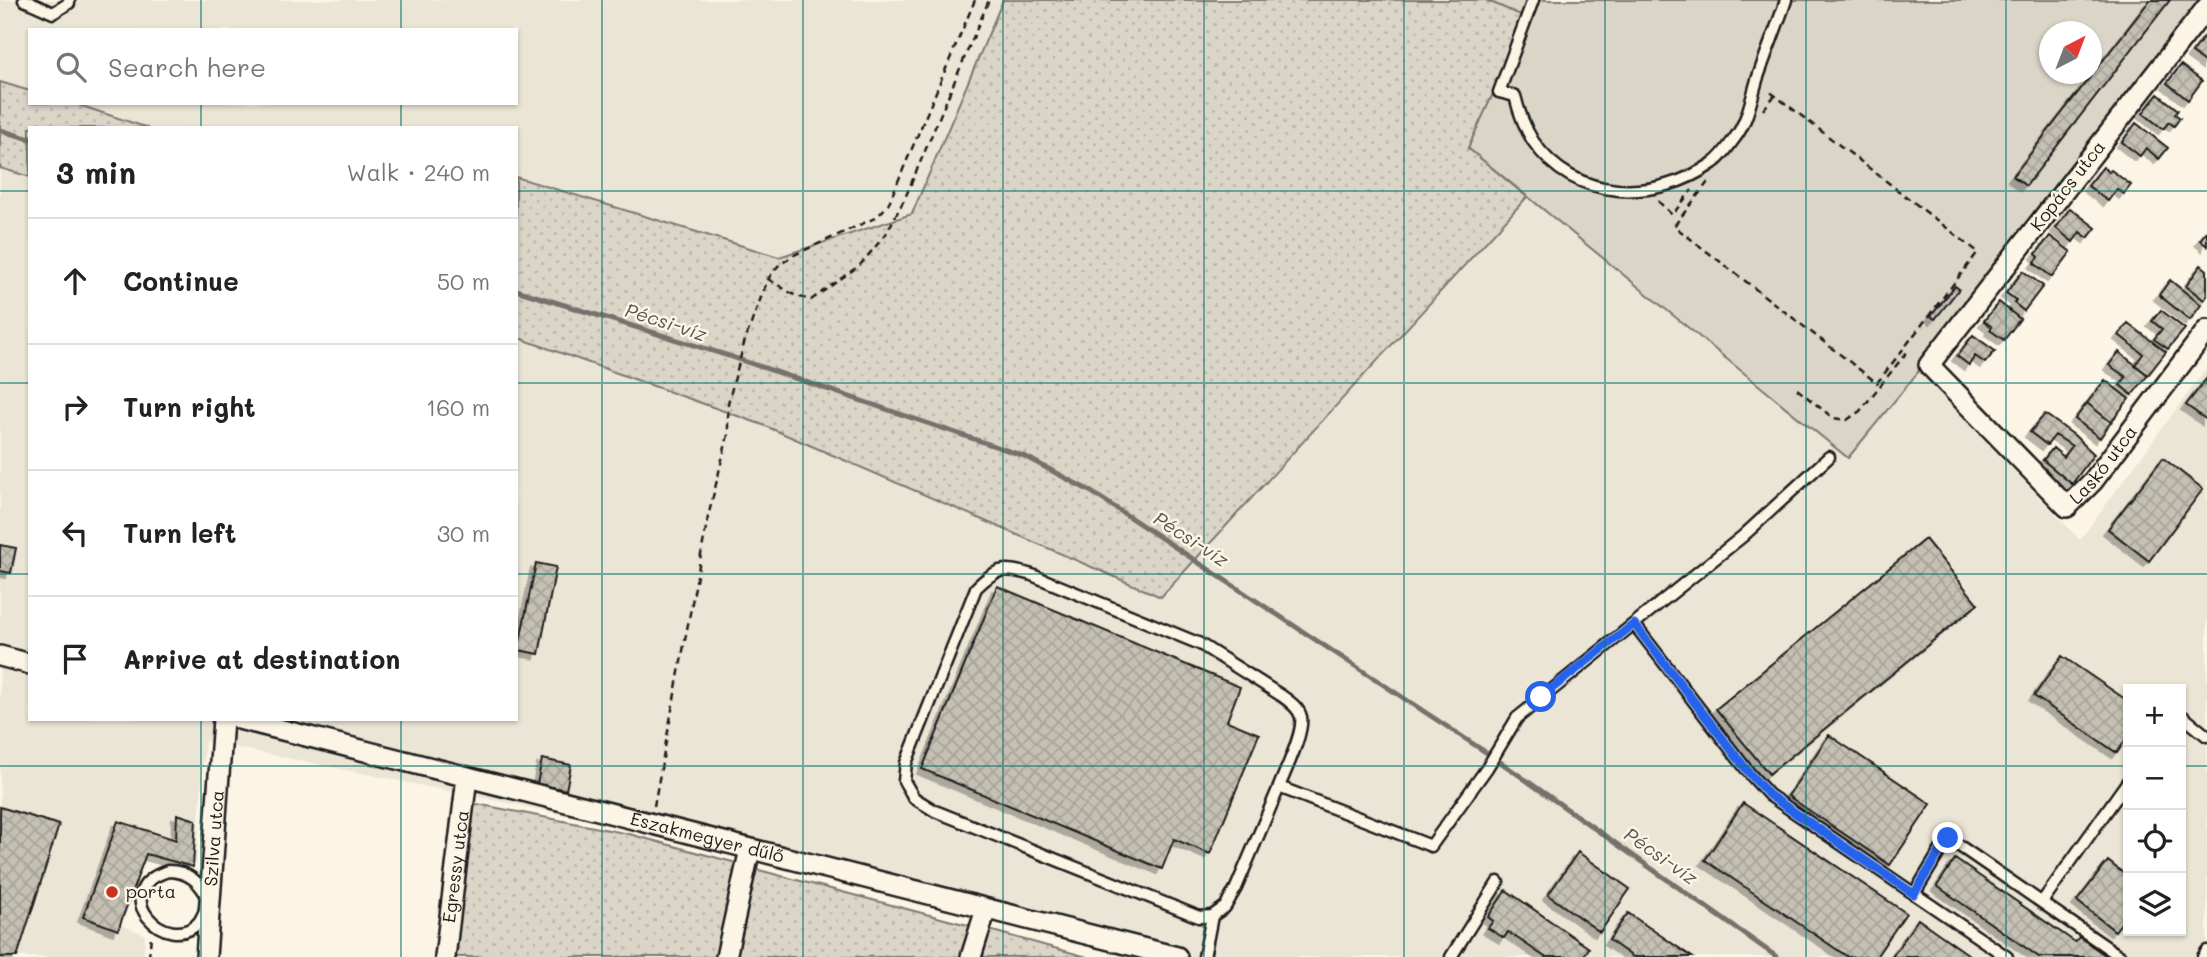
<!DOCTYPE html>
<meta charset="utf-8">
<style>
body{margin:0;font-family:Mali,sans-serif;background:#f6f6f6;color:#222}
.controls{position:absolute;right:21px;bottom:21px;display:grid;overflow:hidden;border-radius:0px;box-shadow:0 2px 5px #0004}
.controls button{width:63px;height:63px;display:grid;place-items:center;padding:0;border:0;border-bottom:2px solid #e0e0e0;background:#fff;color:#222;font:35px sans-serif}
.compass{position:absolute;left:2039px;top:21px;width:63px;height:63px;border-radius:50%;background:#fff;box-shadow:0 2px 5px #0004;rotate:42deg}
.stop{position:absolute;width:21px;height:21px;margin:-16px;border:5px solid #2563eb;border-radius:50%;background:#fff}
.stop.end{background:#2563eb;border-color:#fff;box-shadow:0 2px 7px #0008}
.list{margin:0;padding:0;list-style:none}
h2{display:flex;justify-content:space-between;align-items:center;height:91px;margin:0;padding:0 28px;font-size:30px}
h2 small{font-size:23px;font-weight:400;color:#767676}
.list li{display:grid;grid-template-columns:46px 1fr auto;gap:21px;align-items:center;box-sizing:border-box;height:126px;padding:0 28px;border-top:2px solid #e0e0e0}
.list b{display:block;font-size:26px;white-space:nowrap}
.list em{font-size:23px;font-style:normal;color:#767676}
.icon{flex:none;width:38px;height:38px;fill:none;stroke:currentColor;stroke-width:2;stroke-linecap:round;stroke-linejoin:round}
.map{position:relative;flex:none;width:2207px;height:957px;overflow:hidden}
.search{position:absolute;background:#fff;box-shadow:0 2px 5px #0004;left:28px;top:28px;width:490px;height:77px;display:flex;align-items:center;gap:18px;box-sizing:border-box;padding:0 24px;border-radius:0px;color:#767676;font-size:26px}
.panel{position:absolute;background:#fff;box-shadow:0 2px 5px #0004;left:28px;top:126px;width:490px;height:595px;border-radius:0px}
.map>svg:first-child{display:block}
</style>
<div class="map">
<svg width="2207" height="957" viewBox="0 0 2207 957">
<defs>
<pattern id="green-dots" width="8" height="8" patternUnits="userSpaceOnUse" patternTransform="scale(1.75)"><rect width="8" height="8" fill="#dbd5c8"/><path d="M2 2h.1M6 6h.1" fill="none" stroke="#bbb6ab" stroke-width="1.8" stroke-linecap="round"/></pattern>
<pattern id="building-cross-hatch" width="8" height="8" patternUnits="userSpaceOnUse" patternTransform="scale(1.75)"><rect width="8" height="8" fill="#c4c0b3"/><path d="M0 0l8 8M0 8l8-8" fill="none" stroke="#a8a499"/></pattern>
<filter id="shadow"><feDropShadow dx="-5" dy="5" stdDeviation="0" flood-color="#0004"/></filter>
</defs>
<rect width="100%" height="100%" fill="#fcf5e5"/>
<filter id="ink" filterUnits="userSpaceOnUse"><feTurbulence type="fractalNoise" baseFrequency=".0143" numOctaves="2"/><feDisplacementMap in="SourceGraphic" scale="14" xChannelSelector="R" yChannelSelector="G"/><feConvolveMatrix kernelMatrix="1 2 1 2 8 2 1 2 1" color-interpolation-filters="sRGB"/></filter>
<g filter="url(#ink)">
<path fill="#ebe5d6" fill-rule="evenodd" d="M0 0H1003L912 214 780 257 516 177V128H148L73 103H516V30H30V91L0 82Z
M0 168 30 177V719H516V337L763 425 1161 597 1527 197 1847 457 1919 371 2080 540 2207 367V957H1137L668 836 205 741 196 864 142 849 120 924 145 935 144 957H0ZM2128 689H2181V931H2128Z"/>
<path fill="url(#green-dots)" stroke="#7c7872" stroke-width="2" d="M1003 0H1486L1529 18 1468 148 1527 197 1161 597 763 425 516 337V177L779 257 912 214Z
M0 82 30 91V103H73L148 128H30V177L0 168Z
M472 803 629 834 740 864 717 957H451Z
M755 869 975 927 966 957H734Z
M989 930 1087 957H980Z"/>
<path fill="#dbd5c8" stroke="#7c7872" stroke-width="2" fill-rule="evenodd" d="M1486 0H2200L1919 371 1848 458 1468 148 1528 18ZM2050 32H2092V74H2050Z"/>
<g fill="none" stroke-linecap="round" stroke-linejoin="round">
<path stroke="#75726c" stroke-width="5" d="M0 130 30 139
M516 290 729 356 1024 456 1090 491 1496 759 1777 957"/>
</g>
<path fill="url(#building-cross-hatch)" stroke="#1c1c1c" stroke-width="2" filter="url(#shadow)" d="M2150 0H2170L2026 186 2013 176Z
M2207 33V64L2192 53Z
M2181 65 2202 81 2188 100 2167 83Z
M2158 94 2178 110 2175 114 2180 118 2174 126 2169 122 2163 129 2143 113Z
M2136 123 2168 148 2159 159 2146 148 2140 156 2122 142Z
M2103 167 2109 172 2111 170 2131 185 2124 194 2117 189 2108 201 2088 186Z
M2070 208 2096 228 2088 238 2080 232 2073 242 2056 228Z
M2207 231V246L2200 240Z
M2050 236 2071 252 2052 277 2034 263 2039 257 2036 254Z
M2201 265 2207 270V296L2204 300 2186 286Z
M2023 271 2043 286 2024 311 2014 303 2016 300 2006 293Z
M2170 280 2201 305 2190 320 2159 295Z
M1955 286 1959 289 1935 319 1931 316Z
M1999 302 2020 319 2004 340 1990 330 1992 327 1984 321Z
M2161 310 2185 329 2168 349 2154 339 2162 329 2152 321Z
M2128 323 2166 352 2148 375 2135 365 2143 354 2119 335Z
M1973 335 1995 351 1985 363 1975 356 1969 365 1957 356Z
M2119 352 2148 375 2132 395 2120 385 2126 377 2109 365Z
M2207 378V420L2186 405Z
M2105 380 2129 399 2111 422 2087 403Z
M2087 403 2111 422 2100 438 2075 419Z
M2045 414 2074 435 2094 454 2072 484 2043 460 2053 448 2064 457 2072 446 2055 435 2047 445 2030 432Z
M2163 458 2203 489 2149 561 2108 529Z
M1925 539 1978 604 1769 774 1716 709Z
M0 545 16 548 11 573 0 571Z
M536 563 556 567 539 654 518 650Z
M997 586 1240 687 1227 721 1259 734 1210 854 1174 839 1162 869 922 769Z
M2062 656 2128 701V736L2117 753 2034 696Z
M1829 735 1931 804 1890 865 1788 796Z
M542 759 571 765 566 790 537 784Z
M1743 803 1906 913 1876 957H1848L1705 860Z
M0 807 59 825 17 957H0Z
M177 814 196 820 193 867 146 854 118 930 83 917 118 821 176 840Z
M1578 852 1630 889 1600 932 1548 895Z
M1955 859 2075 942 2079 937 2108 957H2039L1937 886Z
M2108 861 2128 877V914L2115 931 2077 901Z
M1506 890 1589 948 1583 957H1545L1508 932 1504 938 1488 928 1493 921 1488 917Z
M1628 913 1692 957H1633L1609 940Z
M1918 919 1972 957H1892Z"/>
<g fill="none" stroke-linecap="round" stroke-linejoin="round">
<g stroke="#1c1c1c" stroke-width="15">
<path id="lane" d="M24 0 53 13 69 3V0
M1533 0 1499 92 1515 96C1519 112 1524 127 1533 141 1574 202 1656 203 1713 163 1721 158 1728 147 1734 139 1747 123 1751 100 1757 80 1766 53 1777 27 1786 0
M1634 624 1750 774 1769 795 2007 957
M2181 715 2207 736
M1279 787 1236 888 1225 907 1212 916 1199 917 935 811 914 798 904 781 906 763 976 588C997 567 1004 567 1032 575L1200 644 1282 696C1289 701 1299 708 1301 717 1304 733 1285 771 1279 787L1431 846 1487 768 1517 718 1743 536 1829 457
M168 871C188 871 202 883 209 902 206 908 203 916 199 922 168 957 104 891 168 871Z
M1914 894 1948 838 2121 957
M2042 902 2128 781
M1204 957 1212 916
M1451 957 1498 882
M2203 957 2207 951"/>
</g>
<g stroke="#1c1c1c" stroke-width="24">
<g id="street">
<path id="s1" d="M2207 7 1929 365 2067 507 2093 481 2207 330"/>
<path d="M0 656 30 664"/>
<path id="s2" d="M239 719 1177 957"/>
<path id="s3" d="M206 957 223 719"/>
<path id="s4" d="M445 957 467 777"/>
<path d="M726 957 750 849"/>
<path d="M971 957 986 909"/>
</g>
</g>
<path stroke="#1c1c1c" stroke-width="2.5" stroke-dasharray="7 5" stroke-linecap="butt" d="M1763 110 1775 95
M1708 182 1674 226 1877 383 1978 252 1768 90
M1658 201 1672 215 1692 190
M768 279 796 296 811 300 860 265 886 234 905 198 989 0
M1797 389 1833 418 1847 420 1860 411 1907 352
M654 806 708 517 728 435V403L745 340 768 279 778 266 794 255 877 217 888 205 975 0
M149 957 151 936"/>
<use href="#lane" stroke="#fcf5e5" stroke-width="10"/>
<use href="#street" stroke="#fcf5e5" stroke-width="19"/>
</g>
</g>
<g fill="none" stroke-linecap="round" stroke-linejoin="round" filter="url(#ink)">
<path stroke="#2563eb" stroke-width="9" d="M1541 697 1634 624 1750 774 1769 795 1914 894 1948 838"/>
</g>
<path fill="none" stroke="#0f766e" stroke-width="2" stroke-opacity="0.55" d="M201 0V30M401 0V30M602 0V957M803 0V957M1003 0V957M1204 0V957M1404 0V957M1605 0V957M1806 0V957M2006 0V957M201 103V128M401 103V128M0 191H30M516 191H2207M0 383H30M516 383H2207M0 574H30M516 574H2207M201 719V957M401 719V957M0 766H2128M2181 766H2207"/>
<circle fill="#c8321e" stroke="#fcf5e5" stroke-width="2.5" cx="112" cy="892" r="7"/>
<g text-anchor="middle" stroke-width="5" stroke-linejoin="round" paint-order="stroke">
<g font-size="18" fill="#1c1c1c" stroke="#fcf5e5">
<text transform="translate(2068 186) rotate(-52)" y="6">Kopács utca</text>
<text dy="6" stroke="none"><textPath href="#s1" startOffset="707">Laskó utca</textPath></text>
<text dy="6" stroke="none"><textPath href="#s3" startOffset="119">Szilva utca</textPath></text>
<text dy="6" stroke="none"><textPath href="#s2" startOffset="483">Északmegyer dűlő</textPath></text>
<text dy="6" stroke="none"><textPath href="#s4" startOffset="91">Egressy utca</textPath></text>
</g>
<g font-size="18" fill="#1c1c1c" stroke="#fcf5e5" text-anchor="start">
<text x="126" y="898">porta</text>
</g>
<g font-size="19" font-style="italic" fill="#575551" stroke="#fcf5e5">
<text transform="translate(666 322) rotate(18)" y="7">Pécsi-víz</text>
<text transform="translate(1191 539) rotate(33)" y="7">Pécsi-víz</text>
<text transform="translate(1661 856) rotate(35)" y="7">Pécsi-víz</text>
</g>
</g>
</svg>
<div class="controls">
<button>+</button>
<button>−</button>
<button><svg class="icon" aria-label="locate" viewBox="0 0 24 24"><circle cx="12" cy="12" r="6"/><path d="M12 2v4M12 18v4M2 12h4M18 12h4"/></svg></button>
<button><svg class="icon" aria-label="layers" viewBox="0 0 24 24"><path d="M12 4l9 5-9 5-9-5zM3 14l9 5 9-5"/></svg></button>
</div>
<svg class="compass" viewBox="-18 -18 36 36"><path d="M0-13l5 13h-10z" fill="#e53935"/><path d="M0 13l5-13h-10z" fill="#767676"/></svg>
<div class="stop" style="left:1541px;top:697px"></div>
<div class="stop end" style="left:1948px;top:838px"></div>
<div class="search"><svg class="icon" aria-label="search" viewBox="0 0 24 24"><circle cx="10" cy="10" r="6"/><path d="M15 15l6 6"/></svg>Search here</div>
<section class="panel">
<h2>3 min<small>Walk · 240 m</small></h2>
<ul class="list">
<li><svg class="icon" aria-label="ahead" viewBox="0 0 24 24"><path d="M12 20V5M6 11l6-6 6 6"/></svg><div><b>Continue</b></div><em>50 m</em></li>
<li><svg class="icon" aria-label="right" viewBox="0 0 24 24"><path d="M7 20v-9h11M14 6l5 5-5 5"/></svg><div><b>Turn right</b></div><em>160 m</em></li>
<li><svg class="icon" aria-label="left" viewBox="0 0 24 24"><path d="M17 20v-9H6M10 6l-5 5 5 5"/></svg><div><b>Turn left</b></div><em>30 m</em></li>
<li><svg class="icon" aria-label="arrive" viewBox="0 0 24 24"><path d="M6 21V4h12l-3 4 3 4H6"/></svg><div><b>Arrive at destination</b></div></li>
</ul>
</section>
</div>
